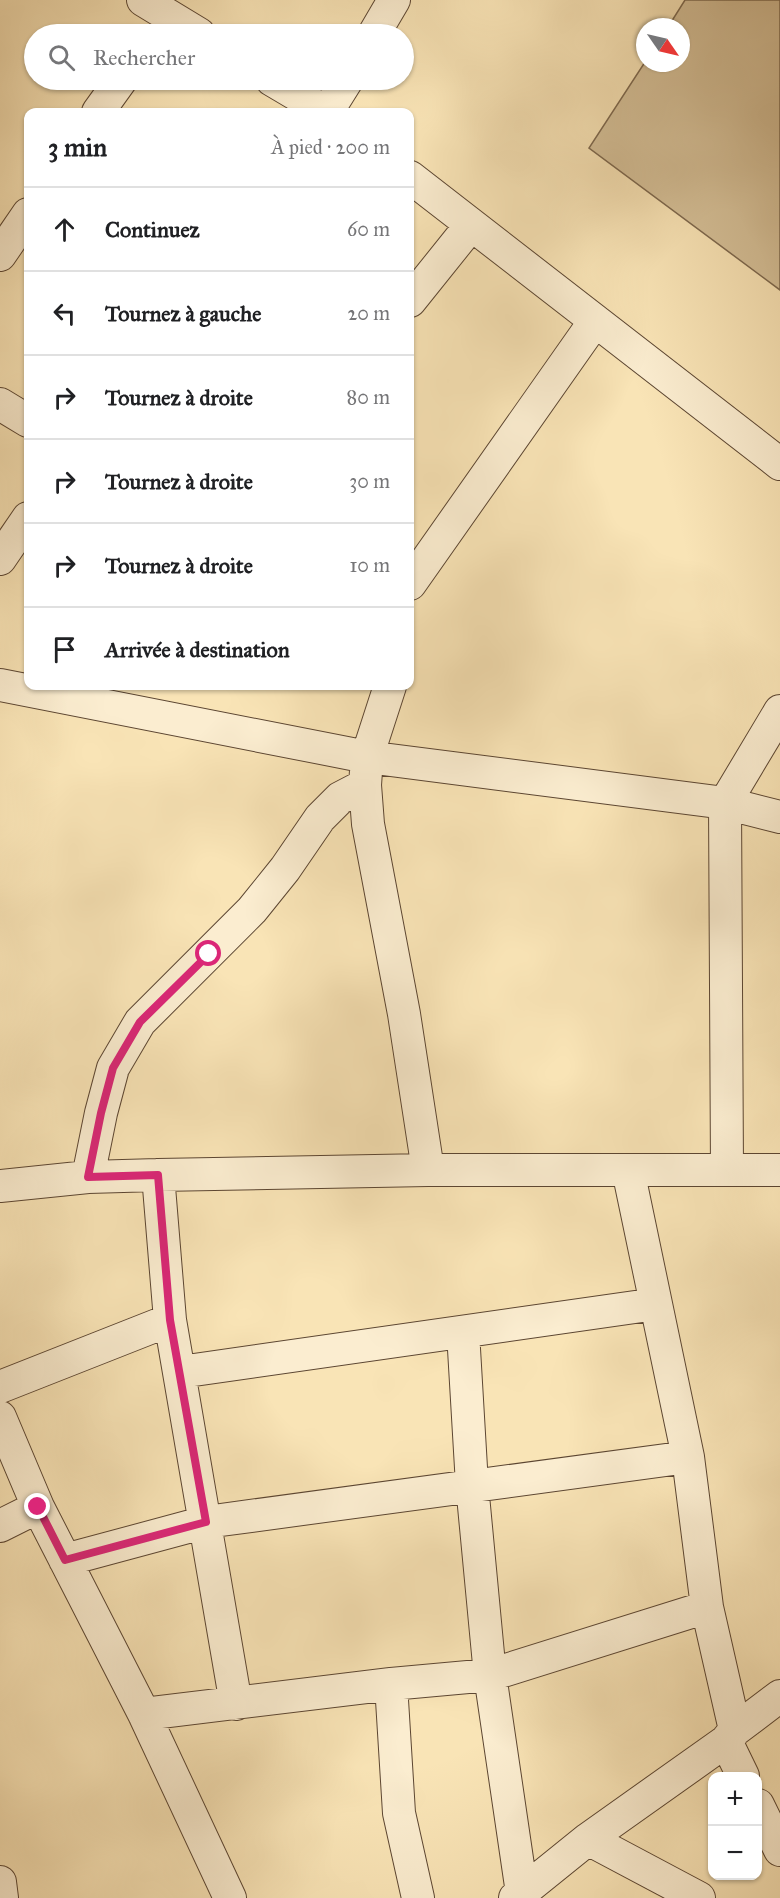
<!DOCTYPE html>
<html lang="fr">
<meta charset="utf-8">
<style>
body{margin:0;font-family:"IM FELL Great Primer",serif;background:#f2f2f2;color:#202124}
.controls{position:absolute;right:18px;bottom:18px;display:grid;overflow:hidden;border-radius:12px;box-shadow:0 2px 4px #0004}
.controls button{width:54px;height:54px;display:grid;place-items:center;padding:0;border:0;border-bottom:2px solid #e0e0e0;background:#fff;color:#202124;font:30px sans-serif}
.compass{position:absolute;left:636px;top:18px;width:54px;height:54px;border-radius:50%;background:#fff;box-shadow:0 2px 4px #0004;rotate:124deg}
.stop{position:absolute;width:18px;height:18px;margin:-14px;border:4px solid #db2777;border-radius:50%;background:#fff}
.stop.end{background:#db2777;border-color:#fff;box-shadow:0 2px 6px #0008}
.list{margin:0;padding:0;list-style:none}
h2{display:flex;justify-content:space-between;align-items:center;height:78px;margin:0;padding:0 24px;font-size:26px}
h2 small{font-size:20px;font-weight:400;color:#757577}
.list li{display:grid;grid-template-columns:39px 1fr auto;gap:18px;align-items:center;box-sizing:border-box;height:84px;padding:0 24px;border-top:2px solid #e0e0e0}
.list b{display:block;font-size:22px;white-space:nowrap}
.list em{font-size:20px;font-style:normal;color:#757577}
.icon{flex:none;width:33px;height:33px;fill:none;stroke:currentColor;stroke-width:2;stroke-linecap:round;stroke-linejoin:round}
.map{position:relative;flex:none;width:780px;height:1898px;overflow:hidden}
.search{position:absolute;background:#fff;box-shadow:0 2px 4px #0004;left:24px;top:24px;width:390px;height:66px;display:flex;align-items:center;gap:15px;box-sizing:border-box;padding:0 21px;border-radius:33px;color:#757577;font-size:22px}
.panel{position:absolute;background:#fff;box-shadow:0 2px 4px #0004;left:24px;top:108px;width:390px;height:582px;border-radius:12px}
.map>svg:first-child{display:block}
</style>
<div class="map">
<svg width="780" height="1898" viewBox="0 0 780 1898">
<rect width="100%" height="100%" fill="#f9e4b6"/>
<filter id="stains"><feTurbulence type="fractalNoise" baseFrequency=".00333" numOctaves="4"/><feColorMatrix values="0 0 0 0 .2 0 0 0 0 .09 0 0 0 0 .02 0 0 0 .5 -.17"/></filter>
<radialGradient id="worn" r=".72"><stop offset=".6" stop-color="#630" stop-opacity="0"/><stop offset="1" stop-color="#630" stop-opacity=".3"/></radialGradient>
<path fill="#d5c098" stroke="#7e694f" stroke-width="1.5" d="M685 0H780V290L589 148 645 62 681 63V27H668Z"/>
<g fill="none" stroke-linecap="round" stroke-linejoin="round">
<g stroke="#5c4632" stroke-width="34">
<path id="minor" d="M143 0 199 34
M374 34 394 0
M272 80 326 112
M98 112 121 80
M327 112 347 80
M410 177 780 464
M0 255 28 214
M410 301 471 225
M0 404 28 421
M0 559 28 518
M410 584 595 321
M0 685 367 757 725 803 780 817
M390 686 367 757 365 785 368 824 404 1014 428 1170
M727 1169 725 803 780 711
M628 1170 688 1457 707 1607 735 1730
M158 1175 170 1320 236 1704
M88 1177 101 1113 113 1068 140 1022 252 910 285 869 320 818 340 798 365 785
M0 1186 88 1177 158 1175 428 1170H780
M463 1332 472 1485 490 1675 522 1893
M180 1372 656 1304
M0 1387 170 1320
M0 1417 38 1507 144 1714 230 1898
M0 1526 38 1507
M65 1560 206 1522 688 1457
M391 1684 399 1813 418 1898
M144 1714 391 1684 490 1675 707 1607
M726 1741 743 1776
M758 1805 780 1850
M588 1839 699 1898
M0 1882 2 1898
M515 1898 588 1839 726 1741 735 1730 780 1696"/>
</g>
<use href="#minor" stroke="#fbedd0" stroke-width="32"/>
</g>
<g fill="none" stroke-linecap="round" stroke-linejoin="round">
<path stroke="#db2777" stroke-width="8" d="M38 1507 65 1560 206 1522 170 1320 158 1175 88 1177 101 1113 113 1068 140 1022 209 954"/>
</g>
<rect width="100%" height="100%" filter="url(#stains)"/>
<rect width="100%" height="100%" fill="url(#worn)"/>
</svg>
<div class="controls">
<button>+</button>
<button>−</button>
</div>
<svg class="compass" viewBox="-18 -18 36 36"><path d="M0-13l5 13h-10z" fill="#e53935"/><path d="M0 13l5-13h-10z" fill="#757577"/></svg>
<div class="stop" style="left:209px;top:954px"></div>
<div class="stop end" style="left:38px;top:1507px"></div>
<div class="search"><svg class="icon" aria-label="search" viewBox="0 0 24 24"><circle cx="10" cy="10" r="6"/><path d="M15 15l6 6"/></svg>Rechercher</div>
<section class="panel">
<h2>3 min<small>À pied · 200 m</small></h2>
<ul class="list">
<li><svg class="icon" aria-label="ahead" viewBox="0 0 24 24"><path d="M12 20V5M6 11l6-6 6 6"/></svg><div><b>Continuez</b></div><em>60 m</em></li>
<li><svg class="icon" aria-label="left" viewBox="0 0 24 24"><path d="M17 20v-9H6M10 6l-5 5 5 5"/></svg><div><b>Tournez à gauche</b></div><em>20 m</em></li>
<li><svg class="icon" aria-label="right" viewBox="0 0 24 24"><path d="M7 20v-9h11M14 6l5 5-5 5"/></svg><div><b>Tournez à droite</b></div><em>80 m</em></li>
<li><svg class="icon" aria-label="right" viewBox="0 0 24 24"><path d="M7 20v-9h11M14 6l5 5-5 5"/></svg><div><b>Tournez à droite</b></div><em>30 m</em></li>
<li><svg class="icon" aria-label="right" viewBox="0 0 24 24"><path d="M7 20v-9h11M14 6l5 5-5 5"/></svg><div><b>Tournez à droite</b></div><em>10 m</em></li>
<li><svg class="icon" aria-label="arrive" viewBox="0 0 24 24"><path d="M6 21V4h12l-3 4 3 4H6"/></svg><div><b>Arrivée à destination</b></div></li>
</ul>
</section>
</div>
